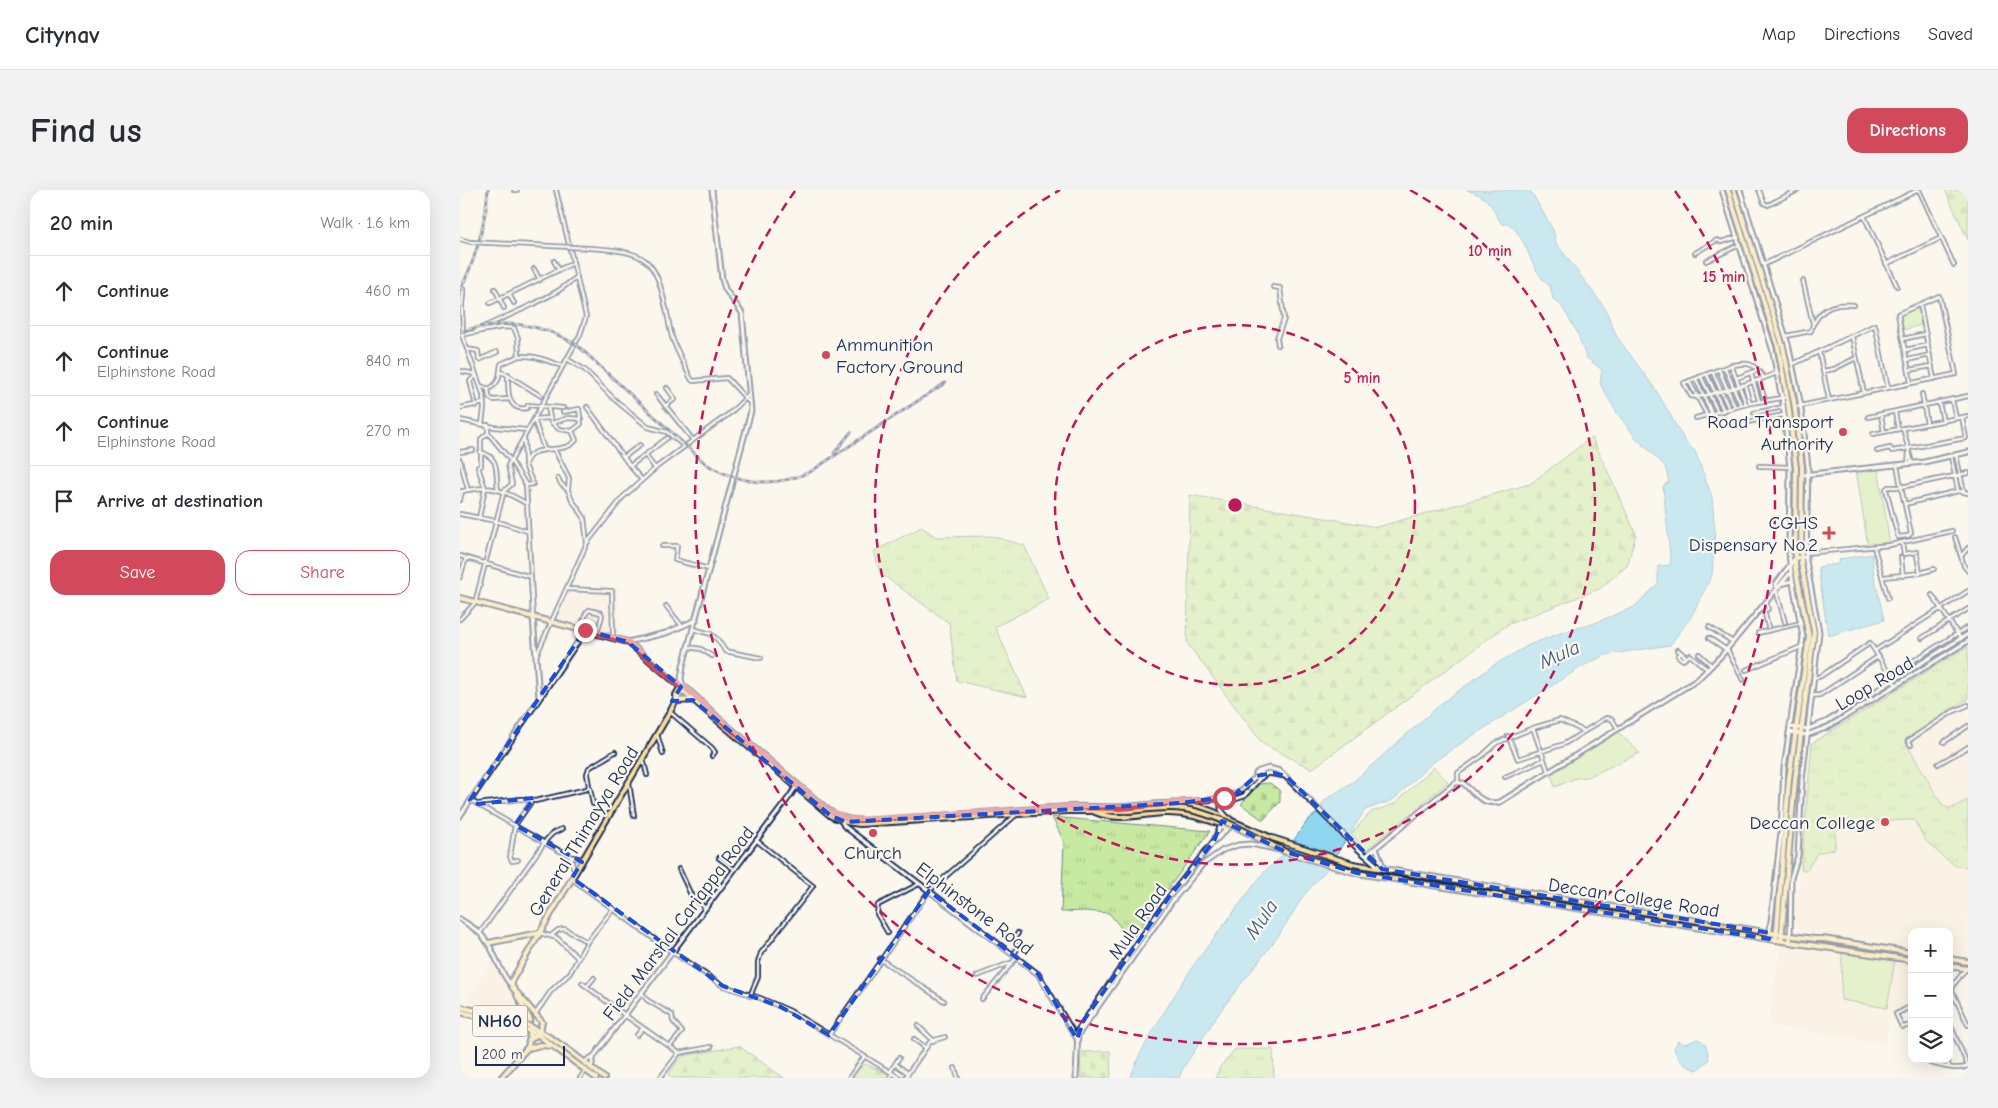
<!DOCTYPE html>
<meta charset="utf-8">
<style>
body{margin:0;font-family:"Comic Neue",sans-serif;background:#f2f2f3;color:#2b2b33}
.controls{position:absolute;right:15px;bottom:15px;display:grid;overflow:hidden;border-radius:10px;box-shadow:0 5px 20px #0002}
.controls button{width:45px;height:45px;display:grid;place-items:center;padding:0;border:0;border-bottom:1px solid #e1e1e2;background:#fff;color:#2b2b33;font:25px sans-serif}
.scale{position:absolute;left:15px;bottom:12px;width:90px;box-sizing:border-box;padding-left:5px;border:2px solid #1b2f5e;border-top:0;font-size:14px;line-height:18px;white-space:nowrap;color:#1b2f5e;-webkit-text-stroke:4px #fbf7ec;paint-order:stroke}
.stop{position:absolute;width:15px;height:15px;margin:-11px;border:4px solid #d1495b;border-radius:50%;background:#fff}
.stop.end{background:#d1495b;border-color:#fff;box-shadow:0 1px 5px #0008}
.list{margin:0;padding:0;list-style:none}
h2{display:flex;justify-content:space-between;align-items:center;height:65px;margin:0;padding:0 20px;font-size:21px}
h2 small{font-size:16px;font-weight:400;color:#7c7c81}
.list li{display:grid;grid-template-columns:32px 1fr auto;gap:15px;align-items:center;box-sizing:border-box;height:70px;padding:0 20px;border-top:1px solid #e1e1e2}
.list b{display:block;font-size:19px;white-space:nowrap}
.list p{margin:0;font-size:16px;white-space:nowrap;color:#7c7c81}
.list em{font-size:16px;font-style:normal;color:#7c7c81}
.actions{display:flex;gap:10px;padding:15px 20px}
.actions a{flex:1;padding:11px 0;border:1px solid #d1495b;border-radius:15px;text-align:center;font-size:18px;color:#d1495b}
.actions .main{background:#d1495b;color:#fff}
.icon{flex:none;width:28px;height:28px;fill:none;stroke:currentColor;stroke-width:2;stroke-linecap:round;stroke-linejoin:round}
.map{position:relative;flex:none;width:1508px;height:888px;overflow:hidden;border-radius:15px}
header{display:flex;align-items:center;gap:30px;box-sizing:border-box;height:70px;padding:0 25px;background:#fff;border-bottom:1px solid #e1e1e2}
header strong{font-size:24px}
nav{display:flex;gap:28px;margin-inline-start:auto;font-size:18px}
.intro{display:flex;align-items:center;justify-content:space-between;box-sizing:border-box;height:120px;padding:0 30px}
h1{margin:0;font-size:35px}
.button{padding:12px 22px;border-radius:15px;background:#d1495b;color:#fff;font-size:18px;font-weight:700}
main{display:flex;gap:30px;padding:0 30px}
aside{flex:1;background:#fff;border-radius:15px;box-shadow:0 5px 20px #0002}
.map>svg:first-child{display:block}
</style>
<header>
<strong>Citynav</strong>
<nav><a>Map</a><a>Directions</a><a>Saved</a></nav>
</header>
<div class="intro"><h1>Find us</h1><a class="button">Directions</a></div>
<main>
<aside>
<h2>20 min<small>Walk · 1.6 km</small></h2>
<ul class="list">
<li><svg class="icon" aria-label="ahead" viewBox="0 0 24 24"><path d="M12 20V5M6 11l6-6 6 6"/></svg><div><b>Continue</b></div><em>460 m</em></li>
<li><svg class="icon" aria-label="ahead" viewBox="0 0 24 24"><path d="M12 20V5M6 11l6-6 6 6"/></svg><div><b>Continue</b><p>Elphinstone Road</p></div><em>840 m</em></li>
<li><svg class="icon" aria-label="ahead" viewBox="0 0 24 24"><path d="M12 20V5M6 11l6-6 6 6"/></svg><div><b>Continue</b><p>Elphinstone Road</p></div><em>270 m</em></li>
<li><svg class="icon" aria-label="arrive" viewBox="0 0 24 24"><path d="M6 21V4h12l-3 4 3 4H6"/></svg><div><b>Arrive at destination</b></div></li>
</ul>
<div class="actions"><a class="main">Save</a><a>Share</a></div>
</aside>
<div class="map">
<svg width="1508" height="888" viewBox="0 0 1508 888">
<defs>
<pattern id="grass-tufts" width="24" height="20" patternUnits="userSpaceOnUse" patternTransform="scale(1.25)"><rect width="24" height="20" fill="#c8e9a1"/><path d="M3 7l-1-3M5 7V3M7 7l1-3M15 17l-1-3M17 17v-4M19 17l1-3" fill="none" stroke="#abc88d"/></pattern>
<pattern id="forest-firs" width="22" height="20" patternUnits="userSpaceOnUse" patternTransform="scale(1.25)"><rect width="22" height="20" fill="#c8e9a1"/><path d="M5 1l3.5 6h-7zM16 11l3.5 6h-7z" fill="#abc88d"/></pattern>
<pattern id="cemetery-stones" width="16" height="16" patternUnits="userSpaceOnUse" patternTransform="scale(1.25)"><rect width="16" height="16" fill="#c8e9a1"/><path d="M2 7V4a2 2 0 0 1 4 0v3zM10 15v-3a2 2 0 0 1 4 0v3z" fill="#abc88d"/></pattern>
</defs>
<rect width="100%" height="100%" fill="#fbf7ec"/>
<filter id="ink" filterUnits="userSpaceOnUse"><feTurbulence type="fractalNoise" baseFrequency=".02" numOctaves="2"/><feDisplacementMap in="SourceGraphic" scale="10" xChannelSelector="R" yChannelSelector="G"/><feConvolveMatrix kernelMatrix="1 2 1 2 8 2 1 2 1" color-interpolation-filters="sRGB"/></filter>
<g filter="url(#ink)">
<path fill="#fbeade" d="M112 398H162V403L158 404 159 447 97 429 109 399Z
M1508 455V768L1489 765V742H1452V759L1342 741 1334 733 1335 715 1340 696 1339 684 1347 581 1351 552Z
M1321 753 1452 773V813L1431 824 1425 854 1307 835Z
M33 770 67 829 4 811Z"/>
<path fill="url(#grass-tufts)" stroke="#728c80" d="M462 337 476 347 531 346 564 355 589 409 535 437 567 507 497 491 489 433 420 383 414 361Z
M1508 456V510L1504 511 1446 549 1445 551 1481 613 1487 618H1492L1508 610V677L1496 676 1482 666 1465 650 1454 630 1375 632V659L1357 663 1347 680H1341L1352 553Z
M592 627 750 641 671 750 649 723 625 721 601 722 604 652Z
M775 859H813L814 888H755L760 877Z"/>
<path fill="url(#forest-firs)" stroke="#728c80" d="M1485 0H1508V50Z
M1132 247 1176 344 1167 376 1139 399 1047 435 852 579 803 554 727 453 730 305 917 337 1070 294Z
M279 856 324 888H212L208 885 222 866Z
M405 874 438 888H387Z"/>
<path fill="url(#cemetery-stones)" stroke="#728c80" d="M810 593 820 601V612L803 630 781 614 799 594Z
M650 861 651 888H621L620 862Z"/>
<path fill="#c8e9a1" stroke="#728c80" d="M1458 117 1461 135 1443 140 1440 125Z
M1418 276 1430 355 1408 357 1396 279Z
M1157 541 1180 563 1128 587 1116 588 1095 597 1090 582Z
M974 577 988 592 906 660 891 644 911 622 934 614Z
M1382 762 1435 770 1427 818 1381 810Z"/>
<path fill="#8fd6f1" stroke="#6193b6" d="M1007 0 1032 1V0H1070L1093 40 1096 53 1145 118 1157 147 1196 200 1226 253 1235 261 1252 307 1255 342 1252 385 1231 427 1210 455 1145 465 1123 476 1006 550 972 573 933 610 905 620 867 679 844 705 819 745 761 820 722 880 719 888H670L680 864 701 827 735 773 804 682 824 664 848 630 857 623 865 610 894 591 983 512 1034 475 1069 455 1100 443 1132 434 1174 417 1198 394V376L1211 375 1203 296 1209 292 1205 276 1176 248 1157 223 1140 194 1142 180 1126 167 1117 142 1101 115 1093 109 1090 96C1070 83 1068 45 1047 33L1043 35C1036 28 1035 20 1029 13 1024 6 1015 3 1007 0Z
M1412 364 1413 380 1424 430 1368 446 1358 377 1378 374 1380 369Z
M1237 849C1248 852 1247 861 1249 870L1237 880C1225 877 1217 870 1214 858L1218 851 1225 854Z"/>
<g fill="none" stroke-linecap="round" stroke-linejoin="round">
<g stroke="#1b2f5e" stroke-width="6">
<path id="minor" d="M54 0H57
M1299 0 1304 13 1308 15 1338 0
M1459 0 1494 75
M1404 26 1437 96
M130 58C187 62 195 66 207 123 209 132 210 142 213 150 218 163 225 176 231 189L233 191 267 188 289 212
M1235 63 1257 50 1261 52 1278 47
M94 71 99 80
M1246 71 1279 55
M1305 74 1458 0
M1426 74 1481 48
M74 79 80 90
M813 97 820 98 824 129 817 148 818 155
M3 99C4 107 1 113 2 120 2 130 4 135 2 145L23 204 24 218 22 234
M35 99 44 118
M49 104 54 113
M30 113 113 73
M1460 114 1474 189
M1354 133C1363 116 1377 113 1394 115
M17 140 74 114 98 101 117 87
M0 145 43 137 54 138 58 148 59 166C77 165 86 171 103 176
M1326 146 1351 141 1353 134 1343 91
M1392 146 1404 203
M1443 149 1465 144
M7 159 18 161 19 170 37 162
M1445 160 1468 155
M1359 162 1369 210
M107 169 125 180 155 210 188 237 207 242 224 256
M1447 170 1470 165
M1333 174 1415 135 1428 198
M1271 175 1286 214
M1265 178 1281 215
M1259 180 1275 217
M1449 180 1472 176
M0 181 15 184
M1363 181 1374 179 1396 168
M40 182 46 184 81 206
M1253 183 1269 219
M1291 183 1299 211
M48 184C48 198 46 222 67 218L68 215 103 218
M1247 185 1264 221
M1241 187 1258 222
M1277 188 1298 180
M1304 188C1300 183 1297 177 1291 175 1276 169 1240 188 1224 193L1231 206 1237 207C1266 201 1290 194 1317 183
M1236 189 1252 224
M1229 191 1247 225
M1299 191 1305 210
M21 196 28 199C40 194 39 186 41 174L59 166
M1285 196 1290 213
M28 199 29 207 33 210 49 209
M196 204 233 250
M1462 204 1467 234
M1492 210 1496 228
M1479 213 1483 231
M16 216 10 191 16 186
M205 216 215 209 207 198
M127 217 170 276
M1335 217 1496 184 1479 106 1438 124 1451 193
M0 218 24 213
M103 222 119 219 121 234 112 241
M1435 222 1438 239
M1294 223 1323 217
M1421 225 1424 242
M1408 227 1508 206
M1236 228 1286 214 1327 207
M0 230 34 237 67 240
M1288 232 1324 225
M92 233 108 228 121 229
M1443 238 1452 273
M1413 244 1508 226
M64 247 65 272
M84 259 74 229 89 228
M94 259 109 288 108 300 101 294 98 288
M1417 261 1430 258 1432 261 1506 248 1502 227
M0 262 13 260
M20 262C41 268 35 282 38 300
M185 265 207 248
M1496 265 1504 302 1508 303
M1491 266 1498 301
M164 267 180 255
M0 270 8 300
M1448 273 1449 261
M1437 275 1441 297H1428L1426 299 1438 347 1448 346 1451 343 1441 297 1508 283
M1299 276 1330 277
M182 290 170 276 185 265 195 278
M67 295 73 294 65 275C70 251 105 266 116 250L112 241 99 239 91 232 88 218
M108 300 112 310 124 327 127 353
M0 302C29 294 42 299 67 314
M0 310 2 301
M1445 314 1498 301 1504 302
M0 324 36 331 67 341
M19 328 25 298 18 277 21 276V249L28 243V235
M1495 347 1504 376 1508 381
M1442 353 1444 364 1457 362
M202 356H217L215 370 249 379
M1414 357 1428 408
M1345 363 1430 355 1492 341
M1457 365 1460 383
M1502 365 1508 358
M0 366 71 387
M1441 367 1443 386
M0 387 6 368
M1424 387 1460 383 1474 379
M107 399 152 401 153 447
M1316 400 1325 432
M1472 405 1501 449
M1303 415 1308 437
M206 416 222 436
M1304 421 1308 419 1306 412
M73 427 66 295 51 271 120 145 126 127 96 0
M0 429 15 413 44 301 52 294 48 275 51 271 28 243
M1249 437 1273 452
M121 439 126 423 129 420 141 423 142 426 137 443
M233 439 251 444 258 450 265 461 301 468
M1298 443 1341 433
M1249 448 1267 460
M1462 448 1508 419
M228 457 241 459 252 466
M1267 459 1283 490
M1218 460 1226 467
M1416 460 1508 401
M1221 463 1218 466 1223 470 1230 465 1248 480
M1239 464 1252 476
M76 466 127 353 163 307 198 276 270 223 289 205
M1286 480 1343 456
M1430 485 1508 437
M1354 488 1361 486 1410 453 1436 495
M1351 506 1360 505 1419 466
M210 522 252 558 255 562 252 566
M197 544 203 564
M1048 546 1058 569 1104 554 1146 528 1152 529 1158 539
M1484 552 1508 536
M1451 555 1448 551 1492 522 1508 515
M183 568 187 585
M1478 574 1508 557
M1088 581 1073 538 1100 530 1124 541
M1045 587 1084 570
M998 592V583L1022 566 1036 553 1073 538
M169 593 174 626
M130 598 133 614
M10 610 85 653 111 667 123 669
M18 614 61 609 75 611 127 599 129 596 127 584 129 578 155 562
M111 667 113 677 116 681
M259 668 274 679
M58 670 52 671 50 667 55 635 71 612
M219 679 231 705 245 718
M112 689 212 762 263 796 300 808 330 821 440 888
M20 743 87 649 93 643 102 639
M80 743 97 748 117 767
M428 743 417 724 418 715 459 694
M92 745 98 740 105 739 127 752
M554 764 557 759 554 749 558 743
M420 769 484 811
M1506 779 1494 794 1492 801 1508 835
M517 786 550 773
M122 793 166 826 219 863
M127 796 134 788
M182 803 187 810 212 825 213 831 222 842 210 856
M290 806 298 787V772L301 763 353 696 296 650
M522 809 557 767
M1452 816 1436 824 1442 837 1452 835
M76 823 91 801 110 783 127 752 153 719
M458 836 473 850
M177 845 183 838
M369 845 469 701 557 624
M454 849 466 858
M439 868 435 874 448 883
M1468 869 1470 873C1481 876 1498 881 1508 876L1489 832
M1486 869 1489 876
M495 878 498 888
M430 882 435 874
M120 888 126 880
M200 888 219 863 251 857
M389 888 404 867
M430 888 432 883
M445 888 470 852 475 850 485 847"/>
</g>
<g stroke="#1b2f5e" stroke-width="7">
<path id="tertiary" d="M1262 0 1312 158 1323 214 1330 278 1329 363 1331 382 1343 447 1324 578 1321 642 1309 749
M1280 0 1328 154 1340 211 1348 277 1346 371 1359 442 1342 590 1338 666 1331 688 1330 752
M1342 285 1464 272 1508 262
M1321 394 1332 391
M1317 397 1316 394 1335 368 1346 367
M168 452 206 443 236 430
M223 496 221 489 223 476 291 221 282 123 265 99 262 89 252 0
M799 581 809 578 820 581 897 658 920 678
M795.5 585a3.5 3.5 0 1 1 7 0a3.5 3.5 0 1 1-7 0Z
M803 586 808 583 825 586
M722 612C754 608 774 614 796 586
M767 627 761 620V614L784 606 800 588
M380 628 384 636 578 784 617 849
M916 658 924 679
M907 665 995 593H1003C1014 603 1023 616 1040 612L1237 490 1261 466 1331 382
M124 872 134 866
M131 878 134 866 330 606 337 595"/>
</g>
<g stroke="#1b2f5e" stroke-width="7">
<path id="secondary" d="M73 427 79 508
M1330 537 1348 539 1366 532 1508 444
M1329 542 1347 545 1368 537 1508 451
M0 626 125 441
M757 649 767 639
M0 729C10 736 20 741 27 752 37 766 40 784 52 796
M618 845 713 710 743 674 763 660 778 655 791 654 819 660
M616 888 618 840 709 707 754 651 761 635"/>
</g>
<g stroke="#1b2f5e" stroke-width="8">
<path id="primary" d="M1268 0 1318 157 1328 213 1336 278 1335 376 1349 447 1329 589 1316 750
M1274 0 1323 156 1334 212 1342 277 1341 373 1354 442 1335 590 1321 751
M0 408 168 452 221 497
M226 498 258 528 369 621C392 637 424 629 450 628 503 625 556 620 609 617 627 616 645 618 662 617 705 615 724 606 765 627
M224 502 371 626 386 632 400 634 607 621H666
M216 508V505L220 498
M216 511 233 510
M635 622C658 632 680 624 704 623 724 622 742 628 760 634
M760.5 633a5.5 5.5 0 1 1 11 0a5.5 5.5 0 1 1-11 0Z
M772 631 812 648 893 674 1310 743 1355 749H1363L1452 763
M826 662 897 683 1316 750 1452 770
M28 753 79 743
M1489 769 1508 772
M1489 776 1508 779
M57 805 70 830 61 831 60 834
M70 850 80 842 82 832 52 797V790L210 522 221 501
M41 888 68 857 71 839"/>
</g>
<g stroke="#1b2f5e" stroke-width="8">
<path id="trunk" d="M0 817C20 822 41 825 60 832 92 845 118 867 144 888
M0 822 56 835 78 845 136 888
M66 859 80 855 93 856"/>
</g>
<use href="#minor" stroke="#fbf7ec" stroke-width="2.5"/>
<use href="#tertiary" stroke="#fbf7ec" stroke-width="3"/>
<use href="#secondary" stroke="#fbf7ec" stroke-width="3"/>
<use href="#primary" stroke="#fbdf96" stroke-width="4"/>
<use href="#trunk" stroke="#fbdf96" stroke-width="4"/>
<g stroke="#1b2f5e" stroke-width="3">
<path id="rail" d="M0 100C17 67 25 36 28 0
M0 142C44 128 78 132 117 155L246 274C279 294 314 298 350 282L485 193
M374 263 391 242"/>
</g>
<use href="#rail" stroke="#fbf7ec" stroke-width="1" stroke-dasharray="4" stroke-linecap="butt"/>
<g stroke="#1b2f5e" stroke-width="6" stroke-linecap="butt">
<path id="minor-bridge" d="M0 49 10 52 130 58"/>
</g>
<g stroke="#1b2f5e" stroke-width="8" stroke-linecap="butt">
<path id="primary-bridge" d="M666 621C684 620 705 616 724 619 760 624 793 647 826 662"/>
</g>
<use href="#minor-bridge" stroke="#fbf7ec" stroke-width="2.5"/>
<use href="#primary-bridge" stroke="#fbdf96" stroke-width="4"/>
</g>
</g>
<g fill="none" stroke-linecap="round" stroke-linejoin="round" filter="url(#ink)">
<path stroke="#d1495b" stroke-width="6" d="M125 440 168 452 221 497H225L258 528 369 621 387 629 400 630 606 617 662 618 764 608"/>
</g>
<path d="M0 0H1508V888H0ZM125 440 168 452 221 497 212 511 233 510 371 626 386 632 721 613 773 606 796 586 814 583 826 586 922 679 1310 743 1309 749 897 683 826 662 762 631 754 651 709 707 624 830 617 849 578 784 469 701 369 845 321 817 263 796 112 688 122 672 55 635 74 608 18 614 10 610Z" fill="#fbf7ec" fill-opacity=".55" fill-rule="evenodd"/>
<path fill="none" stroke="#1d4ed8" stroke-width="4" stroke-dasharray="10 6" stroke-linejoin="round" d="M125 440 168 452 221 497 212 511 233 510 371 626 386 632 721 613 773 606 796 586 814 583 826 586 922 679 1310 743 1309 749 897 683 826 662 762 631 754 651 709 707 624 830 617 849 578 784 469 701 369 845 321 817 263 796 112 688 122 672 55 635 74 608 18 614 10 610Z"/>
<g fill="none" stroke="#c2185b" stroke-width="2.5" stroke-dasharray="9 6">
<circle cx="775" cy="315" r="180"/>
<path d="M950 0A360 360 0 1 1 600 0"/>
<path d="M1215 1A540 540 0 1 1 335 1"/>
</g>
<g fill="#d1495b" stroke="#fbf7ec" stroke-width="2">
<circle cx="366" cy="165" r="5"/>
<circle cx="1383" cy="242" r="5"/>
<path d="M1366.5 335.5h5v5h5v5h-5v5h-5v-5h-5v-5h5z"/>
<circle cx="1425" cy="632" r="5"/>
<circle cx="413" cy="643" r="5"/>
</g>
<g text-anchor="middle" stroke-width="4.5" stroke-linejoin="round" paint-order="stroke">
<rect fill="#fbf7ec" stroke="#5e6b89" stroke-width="1" x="12.5" y="815.5" width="55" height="31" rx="4"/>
<g font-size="18" font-weight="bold" fill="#1b2f5e">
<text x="40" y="837">NH60</text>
</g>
<g font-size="19" fill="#1b2f5e" stroke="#fbf7ec" text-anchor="end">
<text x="376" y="161" text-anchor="start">Ammunition<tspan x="376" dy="22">Factory Ground</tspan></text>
<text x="1373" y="238">Road Transport<tspan x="1373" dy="22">Authority</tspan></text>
<text x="1358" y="339">CGHS<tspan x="1358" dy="22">Dispensary No.2</tspan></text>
<text x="1415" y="639">Deccan College</text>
<text x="413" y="669" text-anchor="middle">Church</text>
</g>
<g font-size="19" fill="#1b2f5e" stroke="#fbf7ec">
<text transform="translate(1414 493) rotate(-31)" y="7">Loop Road</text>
<text transform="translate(123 641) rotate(-59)" y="7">General Thimayya Road</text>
<text transform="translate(1174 707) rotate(9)" y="7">Deccan College Road</text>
<text transform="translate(515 718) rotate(37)" y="7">Elphinstone Road</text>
<text transform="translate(677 731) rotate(-55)" y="7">Mula Road</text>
<text transform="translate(218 733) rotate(-53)" y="7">Field Marshal Cariappa Road</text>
</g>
<g font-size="20" font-style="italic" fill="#385983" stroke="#fbf7ec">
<text transform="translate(1099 464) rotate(-24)" y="7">Mula</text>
<text transform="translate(801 729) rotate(-56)" y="7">Mula</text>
</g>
</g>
<circle cx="775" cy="315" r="8" fill="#c2185b" stroke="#fbf7ec" stroke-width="2.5"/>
<g font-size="15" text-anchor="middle" font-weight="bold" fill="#c2185b" stroke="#fbf7ec" stroke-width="4.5" stroke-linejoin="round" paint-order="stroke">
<text x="1030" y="66">10 min</text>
<text x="1264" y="92">15 min</text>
<text x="902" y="193">5 min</text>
</g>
</svg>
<div class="controls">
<button>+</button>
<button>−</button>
<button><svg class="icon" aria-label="layers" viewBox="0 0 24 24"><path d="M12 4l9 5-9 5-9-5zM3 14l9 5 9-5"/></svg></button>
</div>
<div class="scale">200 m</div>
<div class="stop" style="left:764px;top:608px"></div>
<div class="stop end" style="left:125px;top:440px"></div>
</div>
</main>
